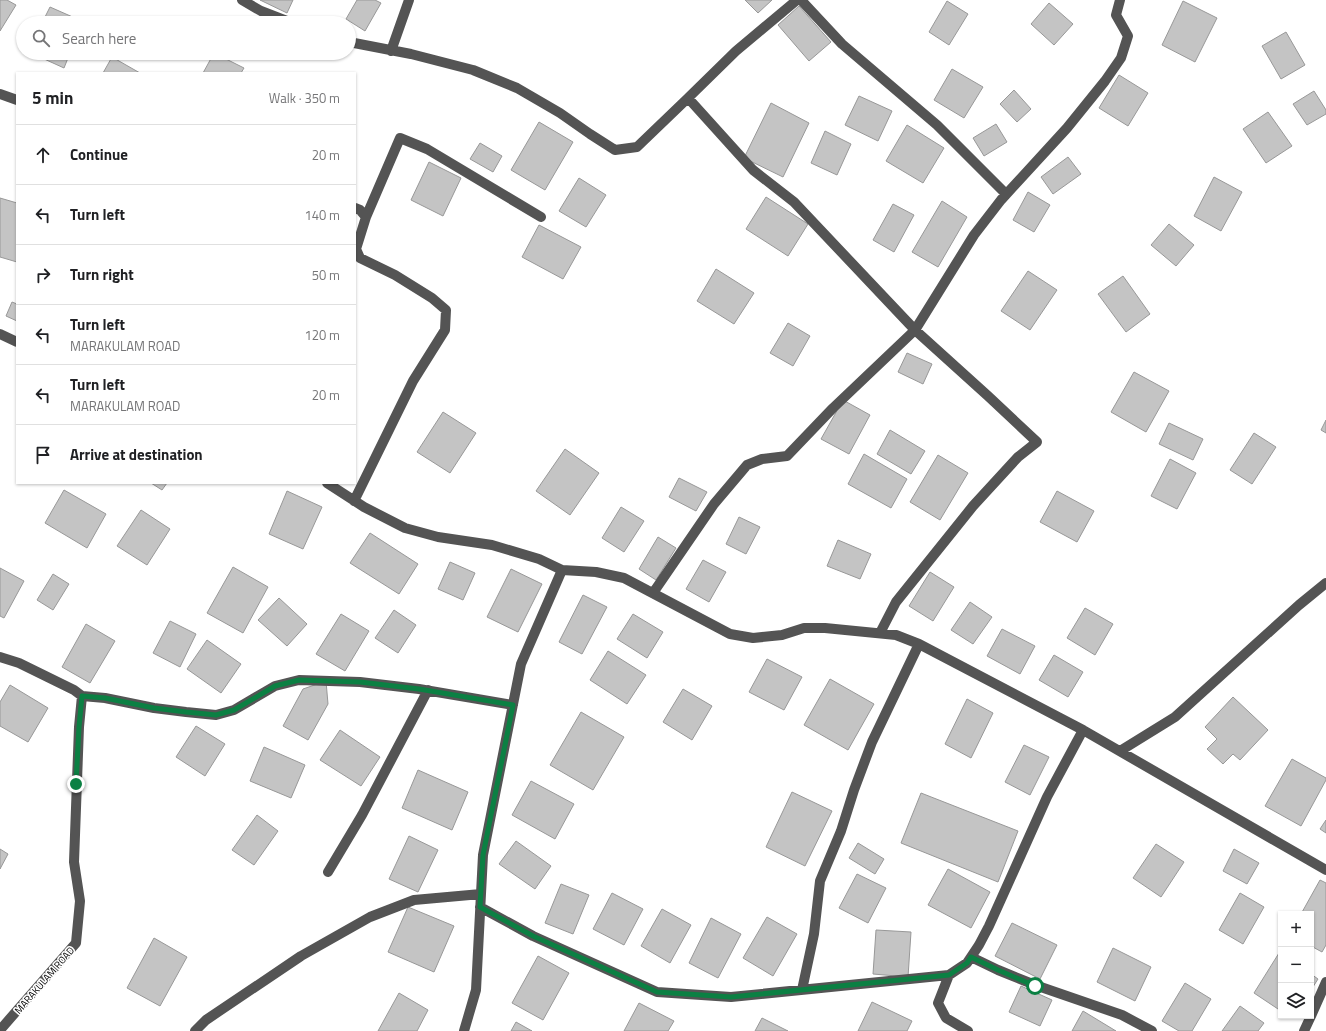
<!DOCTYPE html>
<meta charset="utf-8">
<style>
body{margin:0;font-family:"Titillium Web",sans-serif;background:#f6f6f6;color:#202124}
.controls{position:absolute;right:12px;bottom:12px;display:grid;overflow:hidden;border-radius:0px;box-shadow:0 1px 3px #0004}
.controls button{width:36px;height:36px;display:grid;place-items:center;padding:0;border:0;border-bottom:1px solid #e0e0e0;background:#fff;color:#202124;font:20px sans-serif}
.stop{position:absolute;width:12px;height:12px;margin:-9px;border:3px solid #0b8043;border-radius:50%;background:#fff}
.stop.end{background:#0b8043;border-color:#fff;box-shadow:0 1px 4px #0008}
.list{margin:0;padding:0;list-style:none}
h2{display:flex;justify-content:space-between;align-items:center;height:52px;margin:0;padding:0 16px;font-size:17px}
h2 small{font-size:13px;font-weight:400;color:#757577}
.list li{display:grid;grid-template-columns:26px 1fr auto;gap:12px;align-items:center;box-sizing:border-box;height:60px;padding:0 16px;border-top:1px solid #e0e0e0}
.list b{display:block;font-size:15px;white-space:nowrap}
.list p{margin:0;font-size:13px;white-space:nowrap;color:#757577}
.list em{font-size:13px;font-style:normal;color:#757577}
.icon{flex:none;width:22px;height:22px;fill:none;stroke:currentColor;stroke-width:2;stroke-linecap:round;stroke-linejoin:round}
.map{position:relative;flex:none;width:1326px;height:1031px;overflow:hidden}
.search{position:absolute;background:#fff;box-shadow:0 1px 3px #0004;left:16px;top:16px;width:340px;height:44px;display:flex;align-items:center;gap:10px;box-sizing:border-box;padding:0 14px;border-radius:22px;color:#757577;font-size:15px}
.panel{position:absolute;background:#fff;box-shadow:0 1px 3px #0004;left:16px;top:72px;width:340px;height:412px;border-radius:0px}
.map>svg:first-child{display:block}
</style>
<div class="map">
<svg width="1326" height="1031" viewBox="0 0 1326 1031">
<rect width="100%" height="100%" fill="#fff"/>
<path fill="#c4c4c4" stroke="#989898" d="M0 0H7L16 5 0 31Z
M260 0H293L287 13Z
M357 0H375L381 3 365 31 346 19Z
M745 0H772L758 13Z
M947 1 968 14 949 45 929 32Z
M1183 1 1217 18 1195 62 1162 45Z
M1049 3 1073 24 1054 45 1031 24Z
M799 6 831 42 809 61 778 25Z
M50 7 84 22V23H42Z
M1286 32 1305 65 1281 79 1262 46Z
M31 53H70L64 68Z
M214 53 244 68 241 73H203Z
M112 57 140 73H103Z
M952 69 983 87 964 118 934 100Z
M1119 75 1148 93 1128 126 1099 108Z
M1014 90 1031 109 1017 122 1000 104Z
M1314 91 1326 110V114L1307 125 1293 104Z
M859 96 892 111 878 141 845 125Z
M771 103 809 123 783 177 744 158Z
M1268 112 1292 146 1266 163 1243 129Z
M539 122 573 142 545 190 511 170Z
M996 124 1007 142 984 156 973 138Z
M907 125 944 148 923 183 886 161Z
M825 131 851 144 837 175 811 163Z
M480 143 502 156 493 172 470 159Z
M1068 157 1081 174 1053 194 1041 177Z
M429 162 461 178 443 216 411 200Z
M1214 177 1242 192 1221 231 1194 216Z
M579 178 606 195 586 227 559 211Z
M1028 192 1050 205 1034 232 1013 220Z
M766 197 808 224 788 256 746 229Z
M0 198 17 203V262L0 257Z
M942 201 967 217 938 267 912 252Z
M893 204 914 215 894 252 873 240Z
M1169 224 1194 245 1176 266 1151 245Z
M539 225 581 247 563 279 522 257Z
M716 269 754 293 734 324 697 301Z
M1028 271 1057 290 1030 330 1001 311Z
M1123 276 1150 314 1126 332 1098 294Z
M12 302 17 304V321L6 316Z
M788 323 810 336 793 366 770 353Z
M907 353 932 364 923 384 898 372Z
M1134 372 1169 391 1146 432 1111 412Z
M843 400 870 415 849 454 821 439Z
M443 412 476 433 450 473 417 452Z
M1326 420V433L1321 430Z
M1169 423 1203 439 1193 460 1159 444Z
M890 430 925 451 911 474 877 454Z
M1254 433 1276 447 1252 484 1230 470Z
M565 449 599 473 570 515 536 491Z
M864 454 907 479 891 508 848 484Z
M938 455 968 473 940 520 910 502Z
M1170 459 1196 473 1177 509 1151 496Z
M679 478 707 492 696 511 669 497Z
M151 483H167L162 490Z
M64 490 106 514 87 548 45 523Z
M287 491 322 507 303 549 269 534Z
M1057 491 1094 511 1077 542 1040 522Z
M621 507 644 521 624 552 602 538Z
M141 510 170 529 147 565 117 546Z
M739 517 760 527 746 554 726 544Z
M370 533 418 564 399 594 350 563Z
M658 537 676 548 656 580 639 569Z
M838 540 871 554 860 579 827 566Z
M703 560 726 572 709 602 686 589Z
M450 562 475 573 463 600 438 589Z
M233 567 268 587 243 633 207 613Z
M0 568 24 581 4 618 0 616Z
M511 569 542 584 518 632 487 617Z
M930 572 954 587 933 621 909 606Z
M53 574 69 584 53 610 37 600Z
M583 595 607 607 582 654 559 642Z
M279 598 307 624 287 646 258 620Z
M970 602 992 617 973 644 951 630Z
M1085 608 1113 624 1095 655 1067 638Z
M394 610 416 625 398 653 375 638Z
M341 614 369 631 345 671 316 654Z
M633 614 663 632 647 658 617 639Z
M170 621 196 634 180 667 153 653Z
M86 624 115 641 90 683 62 667Z
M1002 629 1035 646 1020 674 987 656Z
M207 640 241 664 221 693 187 669Z
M608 651 646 675 627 704 590 680Z
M1054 655 1083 672 1068 697 1039 680Z
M767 659 802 677 784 710 749 692Z
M830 679 874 704 848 750 804 725Z
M326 681 328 704 308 740 283 726 303 689Z
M10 685 48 708 28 742 0 726V702Z
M683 689 712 706 692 740 663 722Z
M1233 697 1268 730 1240 760 1233 754 1223 764 1207 749 1217 739 1205 727Z
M967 699 993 713 971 758 945 744Z
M581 712 624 737 593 790 550 765Z
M196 726 225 744 205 776 176 757Z
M340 730 380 757 361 786 320 760Z
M1024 745 1049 757 1030 795 1005 782Z
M264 747 305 765 291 798 250 781Z
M1292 759 1326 778V780L1301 826 1265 806Z
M418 770 468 792 452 830 402 808Z
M531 781 574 804 555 839 512 815Z
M792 792 832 811 805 866 766 847Z
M921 793 1018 831 998 882 901 843Z
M257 815 278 831 254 865 232 850Z
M1326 820V833L1320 829Z
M409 836 438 850 418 892 389 879Z
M516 841 551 866 535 889 499 864Z
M858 843 884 859 875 874 849 858Z
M1156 844 1184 862 1161 897 1133 878Z
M0 849 8 854 0 869Z
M1234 849 1259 863 1247 884 1223 871Z
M948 869 990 892 971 928 928 905Z
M857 874 886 888 868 923 839 908Z
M1320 880 1326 883V945L1322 952 1311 946V914H1301Z
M561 884 589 895 573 934 545 923Z
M612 893 643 909 624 945 593 929Z
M1240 893 1264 907 1243 944 1219 930Z
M408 907 454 926 434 972 388 952Z
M662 909 691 925 670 963 641 946Z
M767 917 797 934 773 976 743 958Z
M711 918 741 934 718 978 689 963Z
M1012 923 1057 945 1040 979 995 956Z
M876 930 911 932 908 977 873 974Z
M154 938 187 957 160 1006 127 988Z
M1113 948 1151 967 1135 1001 1097 982Z
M1279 953 1281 955V1011L1254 993Z
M538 956 569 973 543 1020 512 1003Z
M1311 974 1318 979 1311 990Z
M1185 983 1211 999 1192 1031H1179L1162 1021Z
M1021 986 1052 1000 1040 1026 1009 1012Z
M399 993 428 1010 417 1031H378Z
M872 1002 912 1021 907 1031H858Z
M639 1003 674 1021 668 1031H624Z
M1240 1006 1264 1023 1258 1031H1222Z
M1083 1011 1116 1031H1072Z
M762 1018 788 1031H755Z
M516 1022 532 1031H511Z"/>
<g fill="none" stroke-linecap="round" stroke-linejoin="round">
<path stroke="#545454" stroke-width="10" d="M242 0 261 11 292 23
M797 0 736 51 688 98 753 170 794 202 915 330 988 396 1037 442 1018 457 973 506 896 602 880 633
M801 0 842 44 937 125 1006 194
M349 42 411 54 473 70 517 88 560 113 590 134 615 150 637 147 688 98
M391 51 409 0
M0 94 17 100
M366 217 400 138 427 149 541 217
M0 334 17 342
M327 483 364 507 405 528 438 537 492 545 539 559 562 570
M354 501 413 381 445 330 446 310 432 298 395 275 360 258 356 249 366 217 360 210 355 208
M653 593 714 504 747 465 762 459 787 456 833 408 915 330 974 235 1001 200 1067 128 1105 81 1121 58 1128 36 1116 15 1120 0
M0 657 19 663 74 690 82 696
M1120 751 1175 717 1299 605 1326 583
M328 872 362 815 428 690
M480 907 533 936 657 992 731 997 949 975 967 963 979 945 989 926 1047 797 1083 730
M971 957 998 970 1035 985 1122 1015 1152 1031
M949 975 938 1003 946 1018 968 1031
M802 990 814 934 820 881 841 831 854 790 872 742 919 644
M1311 1016 1326 982
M0 1030 76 943 80 901 74 862 79 727 82 696 105 698 154 708 186 712 216 715 234 710 275 686 299 680 360 682 419 689 513 705
M195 1031 206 1020 301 956 370 917 414 900 481 894
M464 1031 476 990 483 855 521 664 562 570 596 572 624 578 730 634 753 638 782 635 804 628H825L896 635 919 644 1083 730 1326 870
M1304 1031 1311 1016"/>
</g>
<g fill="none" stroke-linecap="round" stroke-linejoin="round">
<path stroke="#0b8043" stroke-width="5" d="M76 784 79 727 82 696 105 698 154 708 186 712 216 715 234 710 275 686 299 680 360 682 419 689 513 705 483 855 480 907 533 936 657 992 731 997 949 975 967 963 971 957 998 970 1035 986"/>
</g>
<g text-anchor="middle" stroke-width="3" stroke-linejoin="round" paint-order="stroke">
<g font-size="10" fill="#000" stroke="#fff">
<text transform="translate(44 980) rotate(-49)" y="4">MARAKULAM ROAD</text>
</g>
</g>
</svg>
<div class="controls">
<button>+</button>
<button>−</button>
<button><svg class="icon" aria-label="layers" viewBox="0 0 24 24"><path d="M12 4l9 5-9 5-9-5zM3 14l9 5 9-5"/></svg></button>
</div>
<div class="stop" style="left:1035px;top:986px"></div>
<div class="stop end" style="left:76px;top:784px"></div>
<div class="search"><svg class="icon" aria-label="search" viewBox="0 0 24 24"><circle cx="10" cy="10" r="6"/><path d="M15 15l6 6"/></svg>Search here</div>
<section class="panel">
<h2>5 min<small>Walk · 350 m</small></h2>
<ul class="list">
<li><svg class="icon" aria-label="ahead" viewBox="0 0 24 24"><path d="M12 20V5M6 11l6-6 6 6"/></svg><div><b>Continue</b></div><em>20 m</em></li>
<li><svg class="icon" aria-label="left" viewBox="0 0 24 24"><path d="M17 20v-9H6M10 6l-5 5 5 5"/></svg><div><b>Turn left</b></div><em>140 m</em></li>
<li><svg class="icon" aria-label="right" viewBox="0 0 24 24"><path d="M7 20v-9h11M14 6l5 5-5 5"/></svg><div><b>Turn right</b></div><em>50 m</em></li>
<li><svg class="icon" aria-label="left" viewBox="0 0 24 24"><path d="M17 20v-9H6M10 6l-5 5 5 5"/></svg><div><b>Turn left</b><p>MARAKULAM ROAD</p></div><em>120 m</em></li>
<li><svg class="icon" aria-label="left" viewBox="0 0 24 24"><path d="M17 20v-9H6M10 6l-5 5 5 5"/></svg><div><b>Turn left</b><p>MARAKULAM ROAD</p></div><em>20 m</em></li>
<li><svg class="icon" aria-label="arrive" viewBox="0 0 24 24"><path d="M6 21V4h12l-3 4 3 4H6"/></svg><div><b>Arrive at destination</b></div></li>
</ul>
</section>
</div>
